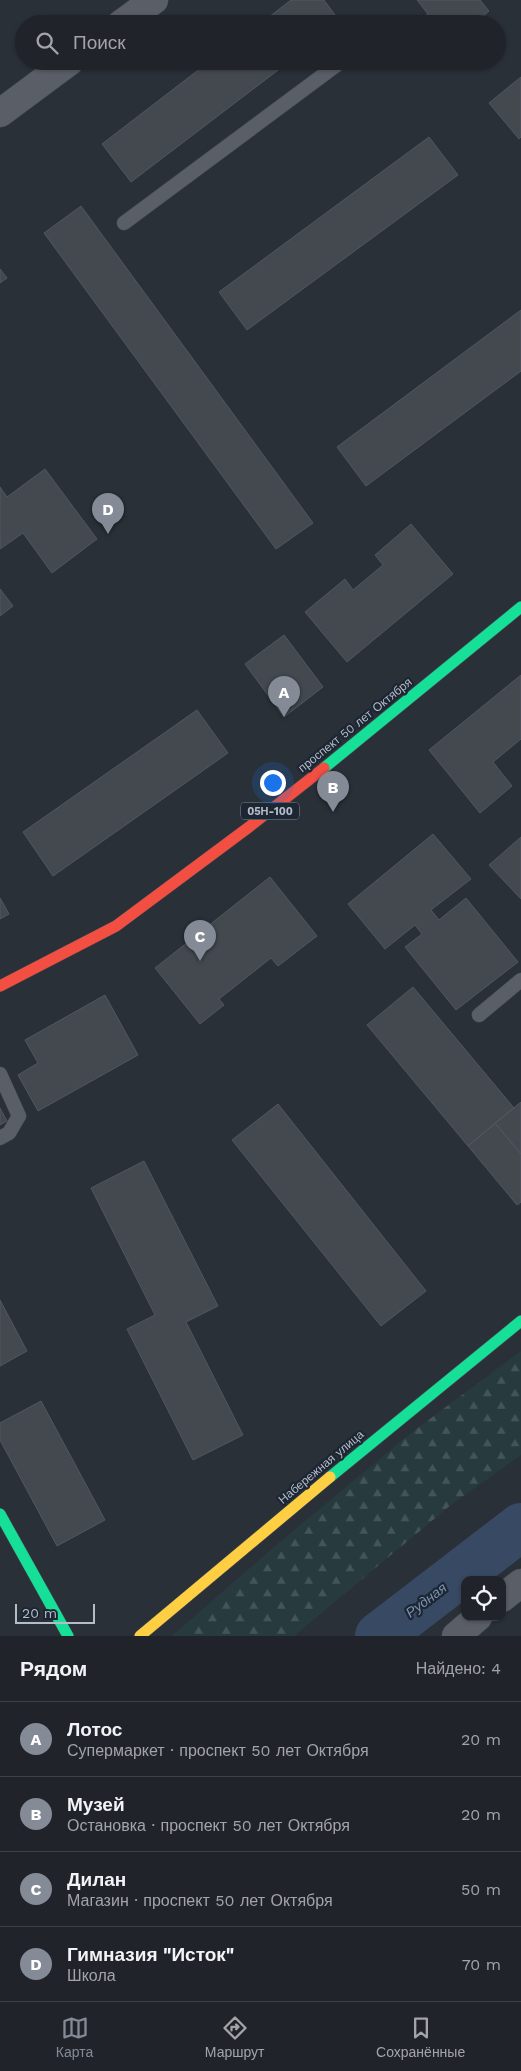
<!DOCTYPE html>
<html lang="ru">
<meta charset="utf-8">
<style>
body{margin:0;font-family:"Work Sans",sans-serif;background:#2d3036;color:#f1f3f6}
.controls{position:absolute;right:15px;bottom:15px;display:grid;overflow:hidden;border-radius:10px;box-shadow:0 1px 4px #0004}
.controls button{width:45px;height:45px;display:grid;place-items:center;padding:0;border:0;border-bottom:1px solid #3d4147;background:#20242a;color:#f1f3f6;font:25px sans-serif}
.scale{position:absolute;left:15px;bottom:12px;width:80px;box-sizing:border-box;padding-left:5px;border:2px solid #b4bcc9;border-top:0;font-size:14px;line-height:18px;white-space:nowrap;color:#b4bcc9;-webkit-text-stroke:4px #1d2633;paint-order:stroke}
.you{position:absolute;left:272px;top:782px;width:18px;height:18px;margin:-12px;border:4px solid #fff;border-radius:50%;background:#1a73e8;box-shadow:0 0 0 8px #1a73e833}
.badge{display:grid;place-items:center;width:32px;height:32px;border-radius:50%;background:#848b96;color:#fff;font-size:16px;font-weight:700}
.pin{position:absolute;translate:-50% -41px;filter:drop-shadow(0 1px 2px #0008)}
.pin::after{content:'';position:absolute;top:26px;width:18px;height:15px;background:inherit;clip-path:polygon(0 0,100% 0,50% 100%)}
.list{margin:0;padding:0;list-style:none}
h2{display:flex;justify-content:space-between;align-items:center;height:65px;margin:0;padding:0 20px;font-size:21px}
h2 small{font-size:16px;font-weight:400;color:#a2a4a8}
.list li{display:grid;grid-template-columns:32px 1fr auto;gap:15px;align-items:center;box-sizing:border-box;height:75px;padding:0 20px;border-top:1px solid #3d4147}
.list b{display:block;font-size:19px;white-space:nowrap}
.list p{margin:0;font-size:16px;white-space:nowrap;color:#a2a4a8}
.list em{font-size:16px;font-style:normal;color:#a2a4a8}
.icon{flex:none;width:28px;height:28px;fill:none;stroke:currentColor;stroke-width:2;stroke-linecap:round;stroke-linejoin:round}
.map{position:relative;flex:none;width:521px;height:1636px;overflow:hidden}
.search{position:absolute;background:#20242a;box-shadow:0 1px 4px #0004;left:15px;right:15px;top:15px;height:55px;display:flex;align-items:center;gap:12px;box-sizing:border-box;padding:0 18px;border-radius:28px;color:#a2a4a8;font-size:19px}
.sheet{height:365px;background:#20242a}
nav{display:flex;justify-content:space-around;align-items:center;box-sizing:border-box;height:70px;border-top:1px solid #3d4147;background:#20242a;font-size:14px;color:#a2a4a8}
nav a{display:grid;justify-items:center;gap:2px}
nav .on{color:#848b96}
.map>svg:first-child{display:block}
</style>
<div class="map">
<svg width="521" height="1636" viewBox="0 0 521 1636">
<defs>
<pattern id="forest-firs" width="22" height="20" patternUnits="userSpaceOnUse" patternTransform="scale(1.25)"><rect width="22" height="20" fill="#273a3e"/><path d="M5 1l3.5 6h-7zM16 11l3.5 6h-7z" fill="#445559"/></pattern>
</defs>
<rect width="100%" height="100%" fill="#2a3038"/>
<path fill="url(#forest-firs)" d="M521 1351V1455L452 1504 294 1636H172L281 1541 411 1433Z"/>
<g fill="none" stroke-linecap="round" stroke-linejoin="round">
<path stroke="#384963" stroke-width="48" d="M379 1636 521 1527"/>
</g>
<path fill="#444950" stroke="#52575f" d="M291 0H324L341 23 260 24Z
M417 0H480L489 11 474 24H421L419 21 428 14Z
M210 61H290L131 182 102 144Z
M521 77V137L519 139 489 103Z
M429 137 458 175 247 330 219 292Z
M81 206 313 523 276 549 44 233Z
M0 269 7 278 0 283Z
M521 310V371L366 486 337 447Z
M45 469 97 539 52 573 23 533 0 549V487L7 497Z
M411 524 453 574 347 662 305 612 345 579 353 590 383 565 375 555Z
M0 589 13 606 0 616Z
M284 635 323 687 284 717 245 664Z
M521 675V739L493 762 512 786 480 813 429 750Z
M197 710 228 753 53 876 23 832Z
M433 834 471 879 431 910 439 920 466 898 518 962 456 1010 405 947 422 934 415 925 385 949 348 904Z
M521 837V899L489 865Z
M270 877 317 936 278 966 271 958 219 999 224 1005 200 1024 155 968Z
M0 898 9 914 0 919Z
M413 987 514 1108 468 1146 367 1025Z
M105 995 138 1055 38 1111 18 1075 38 1063 25 1040Z
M521 1102V1154L495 1123Z
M278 1104 426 1291 381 1326 232 1140Z
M0 1108 7 1121 0 1125Z
M495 1123 521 1154V1202L517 1205 468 1146Z
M144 1161 218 1306 186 1322 243 1435 193 1460 127 1329 155 1315 91 1188Z
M0 1300 27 1351 0 1366Z
M41 1401 105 1520 57 1546 0 1440V1423Z"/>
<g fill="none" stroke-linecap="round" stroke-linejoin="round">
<g stroke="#484c53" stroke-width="15">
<path id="lane" d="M124 223 342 61
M479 1015 521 980
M0 1074 19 1116 9 1133 0 1138"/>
</g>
<g stroke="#484c53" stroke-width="29">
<path id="street" d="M121 24 154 0
M0 113 70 61
M502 1598 521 1583
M456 1636 478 1617"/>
</g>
<g stroke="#484c53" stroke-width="12">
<path id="fast" d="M324 768 521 607
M330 1477 521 1321
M0 1514 68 1636"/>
</g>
<g stroke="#484c53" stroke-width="12">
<path id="slow" d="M140 1636 330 1477"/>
</g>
<g stroke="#484c53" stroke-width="12">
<path id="jam" d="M0 986 116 926 249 827 324 768"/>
</g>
<use href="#lane" stroke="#5a5e66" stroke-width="14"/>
<use href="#street" stroke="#5a5e66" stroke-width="28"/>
<use href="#fast" stroke="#16e098" stroke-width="11"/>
<use href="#slow" stroke="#ffcf43" stroke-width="11"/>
<use href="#jam" stroke="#f24e42" stroke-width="11"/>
</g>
<g text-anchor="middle" stroke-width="4.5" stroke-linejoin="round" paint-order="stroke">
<rect fill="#1d2633" stroke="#878f9c" stroke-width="1" x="241" y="802.5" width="58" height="17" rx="4"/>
<g font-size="11" font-weight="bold" fill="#b4bcc9">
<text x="270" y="815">05Н-100</text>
</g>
<g font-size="12" fill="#b4bcc9" stroke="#1d2633">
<text transform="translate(355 725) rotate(-39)" y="4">проспект 50 лет Октября</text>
<text transform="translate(321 1467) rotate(-40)" y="4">Набережная улица</text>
</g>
<g font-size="14" font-style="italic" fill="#7c92b1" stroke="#1d2633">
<text transform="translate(426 1600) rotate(-37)" y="5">Рудная</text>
</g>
</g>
</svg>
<div class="controls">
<button><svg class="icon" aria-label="locate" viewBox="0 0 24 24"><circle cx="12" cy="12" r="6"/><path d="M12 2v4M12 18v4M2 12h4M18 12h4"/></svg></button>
</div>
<div class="scale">20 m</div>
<div class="you"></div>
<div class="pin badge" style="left:284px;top:717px">A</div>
<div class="pin badge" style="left:333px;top:812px">B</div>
<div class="pin badge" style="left:200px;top:961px">C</div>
<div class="pin badge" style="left:108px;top:534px">D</div>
<div class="search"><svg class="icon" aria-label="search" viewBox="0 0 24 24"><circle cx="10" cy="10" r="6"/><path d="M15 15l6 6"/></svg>Поиск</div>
</div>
<section class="sheet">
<h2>Рядом<small>Найдено: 4</small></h2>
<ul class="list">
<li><span class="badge">A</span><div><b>Лотос</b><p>Супермаркет · проспект 50 лет Октября</p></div><em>20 m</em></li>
<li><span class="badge">B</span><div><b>Музей</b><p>Остановка · проспект 50 лет Октября</p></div><em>20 m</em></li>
<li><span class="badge">C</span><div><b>Дилан</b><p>Магазин · проспект 50 лет Октября</p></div><em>50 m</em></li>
<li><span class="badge">D</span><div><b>Гимназия &quot;Исток&quot;</b><p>Школа</p></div><em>70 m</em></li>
</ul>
</section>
<nav>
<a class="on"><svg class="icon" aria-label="map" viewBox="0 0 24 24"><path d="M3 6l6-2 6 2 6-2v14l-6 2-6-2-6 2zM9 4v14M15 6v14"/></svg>Карта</a>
<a><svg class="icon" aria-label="directions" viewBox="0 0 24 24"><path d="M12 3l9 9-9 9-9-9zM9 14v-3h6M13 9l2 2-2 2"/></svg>Маршрут</a>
<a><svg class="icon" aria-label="saved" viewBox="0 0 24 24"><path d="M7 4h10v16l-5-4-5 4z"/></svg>Сохранённые</a>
</nav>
